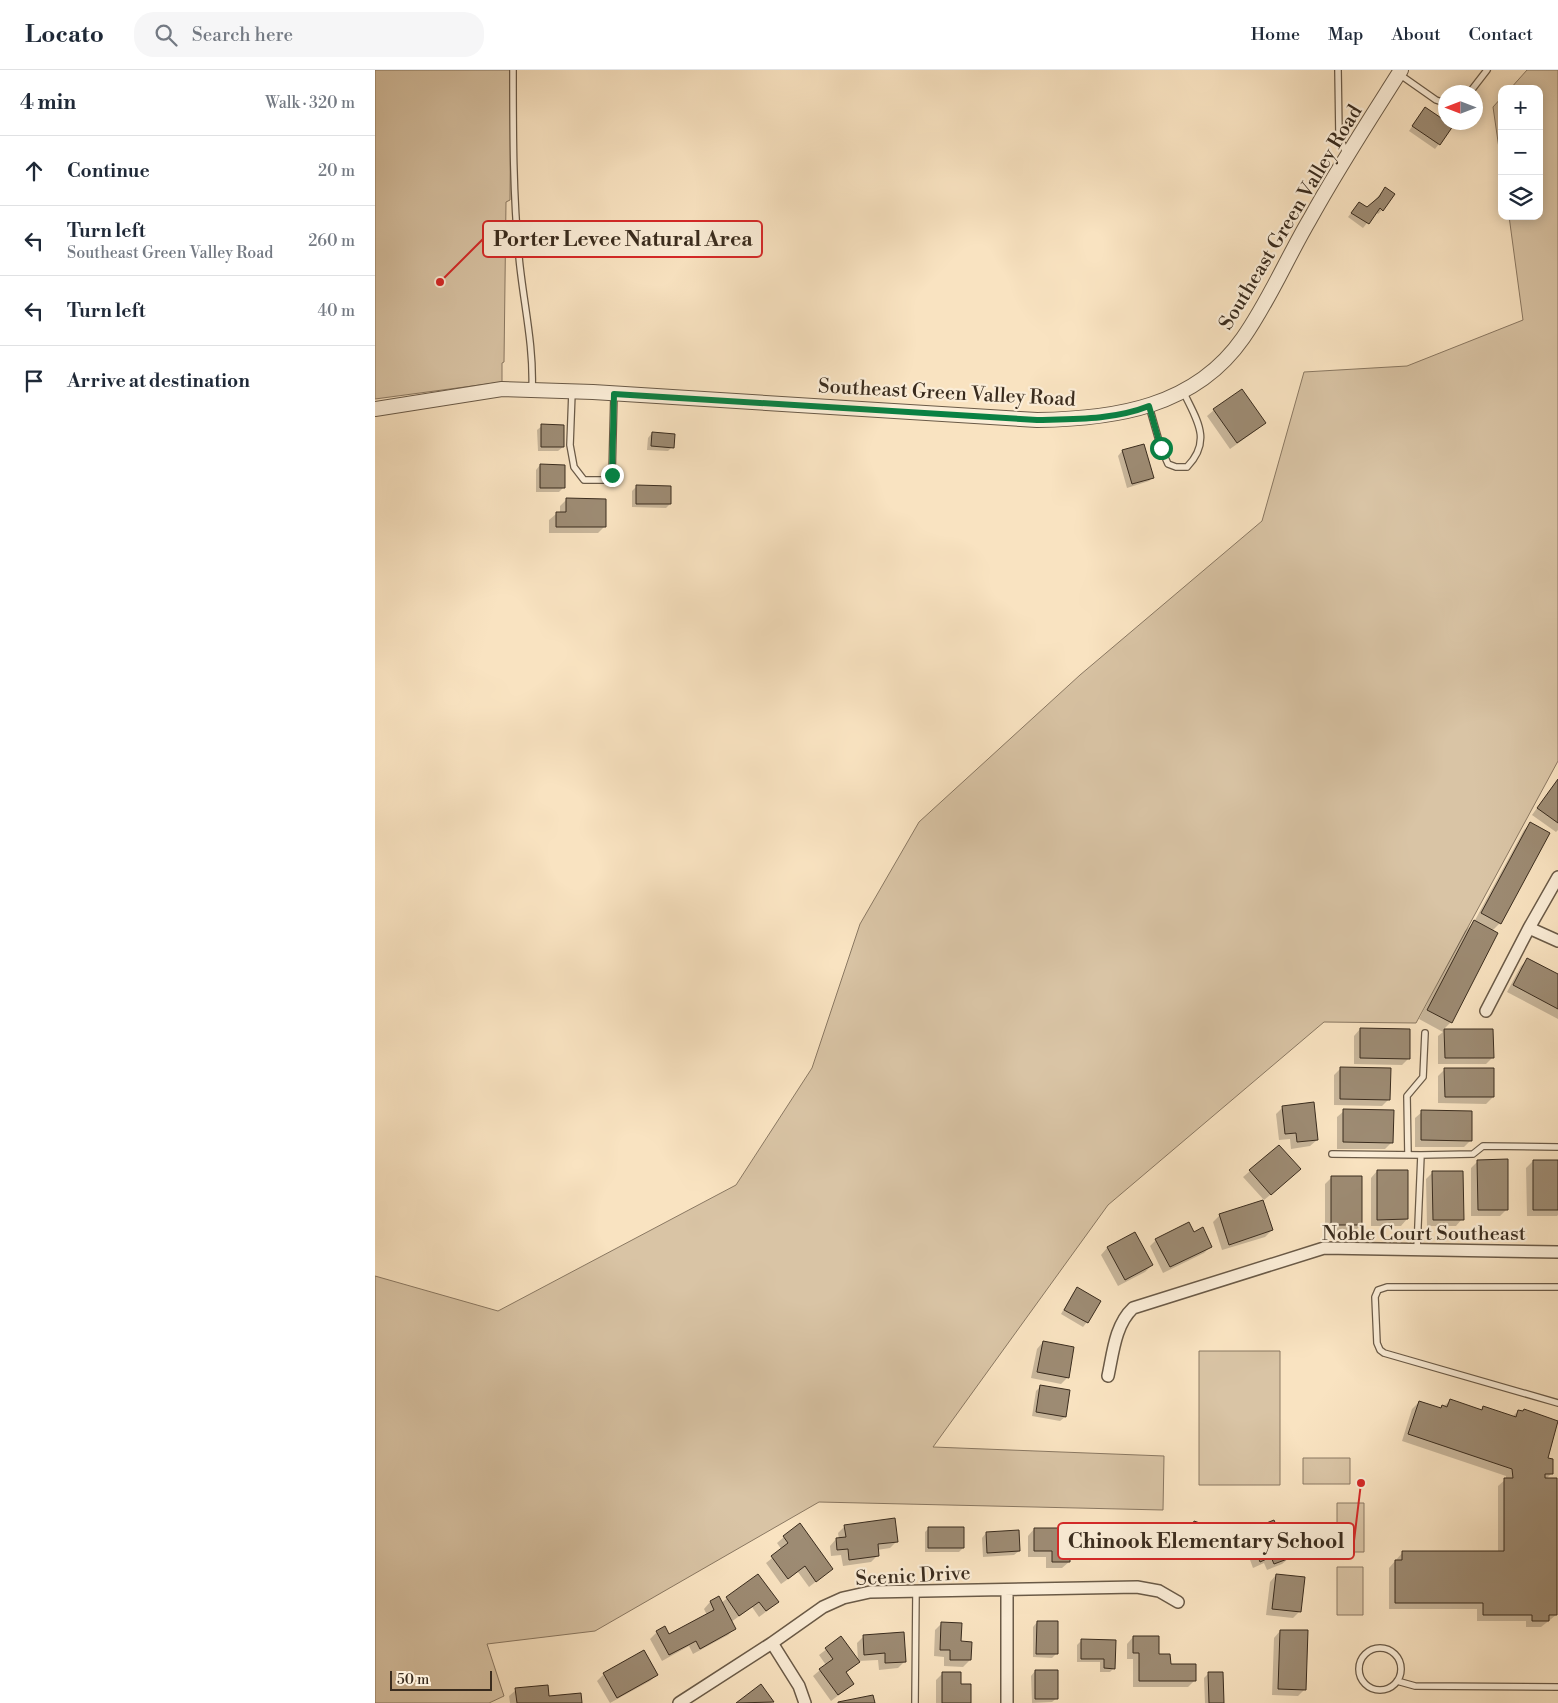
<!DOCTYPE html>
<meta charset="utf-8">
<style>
body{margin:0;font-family:"Libre Bodoni",serif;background:#f6f6f7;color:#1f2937}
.controls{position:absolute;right:15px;top:15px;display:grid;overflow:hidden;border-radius:10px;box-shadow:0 2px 12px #0003}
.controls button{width:45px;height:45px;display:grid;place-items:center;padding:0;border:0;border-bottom:1px solid #e0e1e3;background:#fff;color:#1f2937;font:25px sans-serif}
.compass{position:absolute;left:1063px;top:15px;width:45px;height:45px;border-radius:50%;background:#fff;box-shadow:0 2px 12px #0003;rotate:270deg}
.scale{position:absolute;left:15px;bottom:12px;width:102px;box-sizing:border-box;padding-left:5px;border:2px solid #3a2c1e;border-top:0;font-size:14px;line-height:18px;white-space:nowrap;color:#3a2c1e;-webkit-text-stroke:4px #fbedd7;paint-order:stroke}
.stop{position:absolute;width:15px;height:15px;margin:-11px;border:4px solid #0b8043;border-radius:50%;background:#fff}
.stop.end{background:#0b8043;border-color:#fff;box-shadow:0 1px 5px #0008}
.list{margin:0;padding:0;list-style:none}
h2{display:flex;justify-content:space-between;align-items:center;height:65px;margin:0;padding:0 20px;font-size:21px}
h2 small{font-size:16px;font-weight:400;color:#747a83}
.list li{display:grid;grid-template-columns:32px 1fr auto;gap:15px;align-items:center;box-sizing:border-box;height:70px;padding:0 20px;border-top:1px solid #e0e1e3}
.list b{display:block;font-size:19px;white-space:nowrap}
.list p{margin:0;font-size:16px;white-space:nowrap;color:#747a83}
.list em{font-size:16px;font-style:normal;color:#747a83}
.icon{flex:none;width:28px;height:28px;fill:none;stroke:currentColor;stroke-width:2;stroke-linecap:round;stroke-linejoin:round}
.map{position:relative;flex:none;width:1183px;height:1633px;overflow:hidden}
header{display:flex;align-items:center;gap:30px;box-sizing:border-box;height:70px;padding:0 25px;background:#fff;border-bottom:1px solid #e0e1e3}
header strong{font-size:24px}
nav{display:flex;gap:28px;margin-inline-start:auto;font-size:18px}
.search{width:350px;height:45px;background:#f6f6f7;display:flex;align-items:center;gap:12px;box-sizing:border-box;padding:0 18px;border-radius:20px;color:#747a83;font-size:19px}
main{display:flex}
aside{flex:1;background:#fff}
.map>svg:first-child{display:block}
</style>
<header>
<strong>Locato</strong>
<div class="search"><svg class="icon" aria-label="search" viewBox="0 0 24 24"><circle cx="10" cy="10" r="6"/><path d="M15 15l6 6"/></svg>Search here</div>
<nav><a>Home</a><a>Map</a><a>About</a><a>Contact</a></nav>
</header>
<main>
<aside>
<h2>4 min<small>Walk · 320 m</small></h2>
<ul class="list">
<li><svg class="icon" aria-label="ahead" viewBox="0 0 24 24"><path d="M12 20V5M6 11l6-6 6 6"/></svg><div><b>Continue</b></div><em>20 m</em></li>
<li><svg class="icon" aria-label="left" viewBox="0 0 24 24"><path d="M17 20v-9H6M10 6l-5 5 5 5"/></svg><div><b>Turn left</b><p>Southeast Green Valley Road</p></div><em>260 m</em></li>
<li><svg class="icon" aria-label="left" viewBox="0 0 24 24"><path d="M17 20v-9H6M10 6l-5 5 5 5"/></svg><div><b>Turn left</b></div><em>40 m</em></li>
<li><svg class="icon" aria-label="arrive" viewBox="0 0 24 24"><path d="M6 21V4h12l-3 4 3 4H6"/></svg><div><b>Arrive at destination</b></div></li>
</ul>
</aside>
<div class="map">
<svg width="1183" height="1633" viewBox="0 0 1183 1633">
<rect width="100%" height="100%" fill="#f9e3c1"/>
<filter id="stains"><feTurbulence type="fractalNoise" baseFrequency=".004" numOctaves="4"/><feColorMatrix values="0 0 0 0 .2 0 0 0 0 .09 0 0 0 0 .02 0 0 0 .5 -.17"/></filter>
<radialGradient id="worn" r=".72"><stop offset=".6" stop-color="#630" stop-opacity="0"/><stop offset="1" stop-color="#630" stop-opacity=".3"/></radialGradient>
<path fill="#d9c4a5" stroke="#8a7862" d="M0 0H136L135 130 131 132 129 292 127 293V312L0 329Z
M1152 0H1183V691L1041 953 949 952 733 1135 558 1377 789 1386 788 1440 444 1432 220 1561 112 1574 129 1626 114 1633H0V1206L123 1241 361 1115 437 998 485 854 544 752 705 605 887 451 929 302 1032 296 1148 250 1134 146H1164V19H1135Z
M1127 27V99L1118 37Z
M824 1281H905V1415H824Z
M928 1388H975V1414H928Z
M962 1433H989V1482H962Z
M962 1497H988V1545H962Z"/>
<path fill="#0003" d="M1046 43 1077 57 1060 79 1034 61Z
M1006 123 1007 140 1003 144 1001 142 988 158 973 147 980 138 992 139Z
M839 340 889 353 883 359 855 379 832 346Z
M167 356 188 377 183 381H163L162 360Z
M277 363 297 377 293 381 272 380 273 368Z
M747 381 778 407 774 411 752 418 743 386Z
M165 395 188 418 184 422H161V400Z
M261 417 295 434 291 438 257 437V421Z
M192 429 230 456 223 463H174V450L181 444H185V436Z
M1183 709V760L1181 762 1157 745Z
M1155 754 1125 853 1117 861 1076 952 1068 960H1117V988L1111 994H1063V966L1068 962 1044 949 1090 861 1099 852 1149 760Z
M1152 890 1183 905V949L1132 922 1146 896Z
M985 959 1034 988 1027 995 979 994V966Z
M966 998 1014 1029 1007 1036 959 1035V1005Z
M1070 999 1118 1027 1111 1034 1063 1033V1006Z
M908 1037 942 1070 935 1076 916 1079 915 1069 904 1070 901 1044Z
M969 1041 1017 1072 1010 1079H962V1047Z
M1047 1042 1096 1070 1089 1077H1040V1048Z
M1103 1091 1132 1139 1125 1146H1096V1098Z
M1158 1091H1183V1145L1182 1146H1152L1151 1098Z
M875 1101 918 1106 889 1130 868 1107Z
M1002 1101 1032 1149 1026 1156H996V1108Z
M1058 1102 1087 1149 1081 1156H1052L1051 1109Z
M956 1108 986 1155 979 1162H950V1114Z
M845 1145 897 1160 890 1167 847 1180 838 1152Z
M818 1163 836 1176 829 1183 788 1203 775 1176 781 1170Z
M760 1164 777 1195 770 1202 743 1216 726 1185 732 1178Z
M702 1219 724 1231 712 1252 708 1257 686 1244 698 1223Z
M668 1272 693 1307 686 1314 656 1308 662 1279Z
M665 1317 690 1347 685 1351 657 1346 661 1321Z
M1075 1331 1105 1341 1109 1338 1137 1347 1143 1341 1171 1389 1177 1403 1171 1409 1181 1545 1166 1557H1151V1551H1102V1539H1014V1498L1028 1482H1123V1416L1131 1409V1406L1027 1371 1037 1339 1044 1332 1065 1339Z
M819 1452 839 1483 835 1487 807 1477 815 1456Z
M470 1456 522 1471 515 1478 502 1480 503 1485 496 1492 468 1496 466 1485 456 1486 455 1476 461 1469H464L463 1463Z
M554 1458 588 1478 584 1482H550V1462Z
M659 1459 694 1492 687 1498H671V1487H653V1466Z
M880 1459 914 1488 907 1494 892 1500 889 1493 878 1498 871 1479 877 1474 873 1465Z
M611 1463 644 1481 639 1485 608 1487 607 1468Z
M761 1464 795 1486 791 1490 757 1489 756 1468Z
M409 1467 457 1499 434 1517 423 1502 406 1514 391 1493 407 1480 402 1473Z
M901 1505 925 1541 918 1548 891 1545 895 1512Z
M382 1506 402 1532 396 1538 384 1547 377 1537 356 1552 360 1558 353 1565 318 1584 314 1576 287 1591 275 1569 282 1562 289 1558 294 1566 332 1545 329 1539 335 1532 343 1528 346 1533Z
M662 1552 681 1584 677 1588 658 1587V1557Z
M567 1553 585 1573 595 1590 588 1597 569 1596V1587L559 1586 560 1560Z
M905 1561 930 1619 923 1626 897 1625 899 1568Z
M489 1566 529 1592 523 1598 504 1600 503 1590 483 1591 482 1573Z
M758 1567 794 1595 820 1610 813 1617H758V1589H752V1574Z
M466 1568 484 1592 470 1604 478 1614 456 1631 438 1606 451 1595 444 1585Z
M706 1571H739V1598L735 1602H725V1592H702V1575Z
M660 1601 682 1628 677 1632 657 1633 656 1606Z
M568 1603 585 1615 594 1633H561V1610Z
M229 1604 282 1605 275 1611 235 1633 222 1611Z
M833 1604 848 1633H830L829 1608Z
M385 1616 397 1632 396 1633H363Z
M141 1620 173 1627 206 1633H135L134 1626Z"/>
<path fill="#9d8b73" stroke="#3a2c1e" d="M1050 37 1078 56 1065 75 1037 56Z
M1010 117 1020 124 1008 141 1005 138 994 154 976 143 984 132 992 137 1004 127Z
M867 319 891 353 862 373 838 339Z
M166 354 189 355V377H166Z
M277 362 300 364 299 378 276 376Z
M769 374 779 408 757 414 747 380Z
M165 394 190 395V418H165Z
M261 415 296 416V434H261Z
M191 428 231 429V457H181V442H191Z
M1183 709V753L1162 738Z
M1155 752 1175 763 1126 854 1106 843Z
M1099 850 1123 863 1077 953 1052 940Z
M1152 888 1183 904V939L1138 915Z
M985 958 1035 959V989L985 988Z
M1069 959H1118L1119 988H1070Z
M965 997 1016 998 1015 1030 965 1029Z
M1069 998H1119V1027H1070Z
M939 1032 943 1070 922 1072 921 1063 910 1064 907 1036Z
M968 1039 1019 1040 1018 1073 968 1072Z
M1046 1040 1097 1041V1071L1046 1070Z
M904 1075 926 1099 896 1125 874 1100Z
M1133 1089V1140H1103L1102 1090Z
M1158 1090H1183V1140H1158Z
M1002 1100H1033V1149L1002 1150Z
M1057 1101H1088L1089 1150H1058Z
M956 1106H987V1155H956Z
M888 1130 898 1160 854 1175 844 1144Z
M814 1152 819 1162 828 1157 837 1177 795 1197 780 1169Z
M760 1162 778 1195 750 1210 732 1177Z
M702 1217 726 1231 713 1253 689 1240Z
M668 1271 699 1277 694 1308 662 1302Z
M665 1315 695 1320 691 1347 661 1342Z
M1075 1329 1107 1340 1108 1336 1141 1347 1143 1340 1148 1341 1149 1339 1183 1351 1173 1388 1178 1389V1404H1170V1408H1182V1545H1174V1551H1157V1545H1108V1533H1020V1490H1027V1481H1129V1408H1138L1137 1399 1033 1364 1044 1331 1066 1338 1067 1335 1072 1337Z
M520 1448 523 1472 503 1474 504 1486 474 1490 473 1479 462 1480 461 1468 471 1467 469 1455Z
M899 1450 915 1488 899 1494 896 1487 885 1492 877 1472 884 1469 879 1458Z
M819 1451 848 1461 840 1483 811 1473Z
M425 1453 458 1499 441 1512 430 1496 413 1509 396 1486 413 1473 408 1466Z
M553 1457H589V1478H553Z
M659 1458H695V1492H677V1481H659Z
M644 1460 645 1481 612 1483 611 1462Z
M383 1504 404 1532 391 1541 384 1532 364 1546 351 1527Z
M901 1504 930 1507 926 1542 897 1539Z
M344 1526 361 1559 325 1579 321 1571 294 1585 281 1561 290 1556 294 1564 339 1540 335 1531Z
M662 1551H683V1584H661Z
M566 1552 587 1553 586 1571 597 1572 596 1590H575V1580H565Z
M905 1560H933L931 1620 903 1619Z
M529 1562 531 1592 510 1593V1583L489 1585 488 1565Z
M466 1566 485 1592 471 1602 479 1614 463 1625 444 1599 458 1589 450 1578Z
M758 1566H784V1584H795L796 1594H821V1611H764V1583H758Z
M706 1569 741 1570 740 1599 729 1598V1589H706Z
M269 1580 283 1605 242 1628 228 1603Z
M660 1600H683V1629H660Z
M567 1602H586V1614H596V1633H567Z
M833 1602H848L849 1633H834Z
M386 1614 399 1632 361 1633Z
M173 1615 174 1626 206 1623 207 1633H142L140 1618Z
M498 1625 500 1633H463V1632Z"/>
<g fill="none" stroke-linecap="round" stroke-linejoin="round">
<g stroke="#6a5a47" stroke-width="8">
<path id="service" d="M138 0C138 62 138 125 144 187 148 231 159 275 157 320
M963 0 964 64 971 84
M1024 4 1061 30 1070 33
M1095 22 1112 0
M197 322 195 375 199 397 209 410H230L237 405 239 324
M774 336 786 378 793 394 801 397H812C838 370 821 349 808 321
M957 1084 1046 1085 1098 1084 1108 1076 1183 1077
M1033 1085 1032 1026 1048 1007 1050 963
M1042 1179 1046 1085
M1183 1217H1012L1003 1220 1000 1227 1002 1273 1005 1280 1009 1283 1183 1333
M984 1599a21 21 0 1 1 42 0a21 21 0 1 1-42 0Z
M1022 1611 1040 1616 1183 1617
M540 1633 541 1521"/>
</g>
<g stroke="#6a5a47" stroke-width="14">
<path id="minor" d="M1154 858 1183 871
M1111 941 1154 858 1183 807
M733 1306C738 1283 740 1255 758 1238L949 1178 1183 1182
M632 1520V1633
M397 1573 424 1616 430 1633
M304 1633 397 1573 448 1537 468 1528 495 1522 762 1517 784 1521 803 1532"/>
</g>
<g stroke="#6a5a47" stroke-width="16">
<path id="tertiary" d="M0 339 127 319 218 322 662 350C740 349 820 337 868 268 894 231 912 188 935 149 963 98 995 49 1026 0"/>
</g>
<use href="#service" stroke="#fbedd7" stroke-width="5.5"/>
<use href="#minor" stroke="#fbedd7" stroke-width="11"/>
<use href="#tertiary" stroke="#fbedd7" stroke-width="14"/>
</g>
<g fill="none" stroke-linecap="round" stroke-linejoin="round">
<path stroke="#0b8043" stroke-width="6" d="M237 405 239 324 662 350C699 349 739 350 774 336L786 378"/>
</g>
<g text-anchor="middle" stroke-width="4.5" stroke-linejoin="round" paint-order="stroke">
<g font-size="20" fill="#3a2c1e" stroke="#fbedd7">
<text transform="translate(915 147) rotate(-59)" y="7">Southeast Green Valley Road</text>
<text transform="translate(572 322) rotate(3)" y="7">Southeast Green Valley Road</text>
<text x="1049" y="1170">Noble Court Southeast</text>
<text transform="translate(538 1505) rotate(-3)" y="7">Scenic Drive</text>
</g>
</g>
<path fill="none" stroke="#d62828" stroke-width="2" d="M65 212L108 169M986 1413L979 1471"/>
<g fill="#d62828" stroke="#fbedd7" stroke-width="2">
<circle cx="65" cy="212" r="5"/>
<circle cx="986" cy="1413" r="5"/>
</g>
<g fill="#fbedd7" stroke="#d62828" stroke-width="2">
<rect x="108" y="151" width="279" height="36" rx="5"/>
<rect x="683" y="1453" width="296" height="36" rx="5"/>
</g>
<g font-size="21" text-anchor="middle" font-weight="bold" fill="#3a2c1e">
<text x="248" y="176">Porter Levee Natural Area</text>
<text x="831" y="1478">Chinook Elementary School</text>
</g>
<rect width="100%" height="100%" filter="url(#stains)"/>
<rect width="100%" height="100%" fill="url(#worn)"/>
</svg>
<div class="controls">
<button>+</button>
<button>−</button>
<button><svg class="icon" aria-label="layers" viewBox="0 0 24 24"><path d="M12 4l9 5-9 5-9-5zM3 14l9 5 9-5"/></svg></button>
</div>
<svg class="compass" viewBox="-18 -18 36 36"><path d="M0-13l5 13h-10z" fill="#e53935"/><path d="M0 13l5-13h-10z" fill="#747a83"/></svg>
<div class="scale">50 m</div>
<div class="stop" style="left:786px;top:378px"></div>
<div class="stop end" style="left:237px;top:405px"></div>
</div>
</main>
